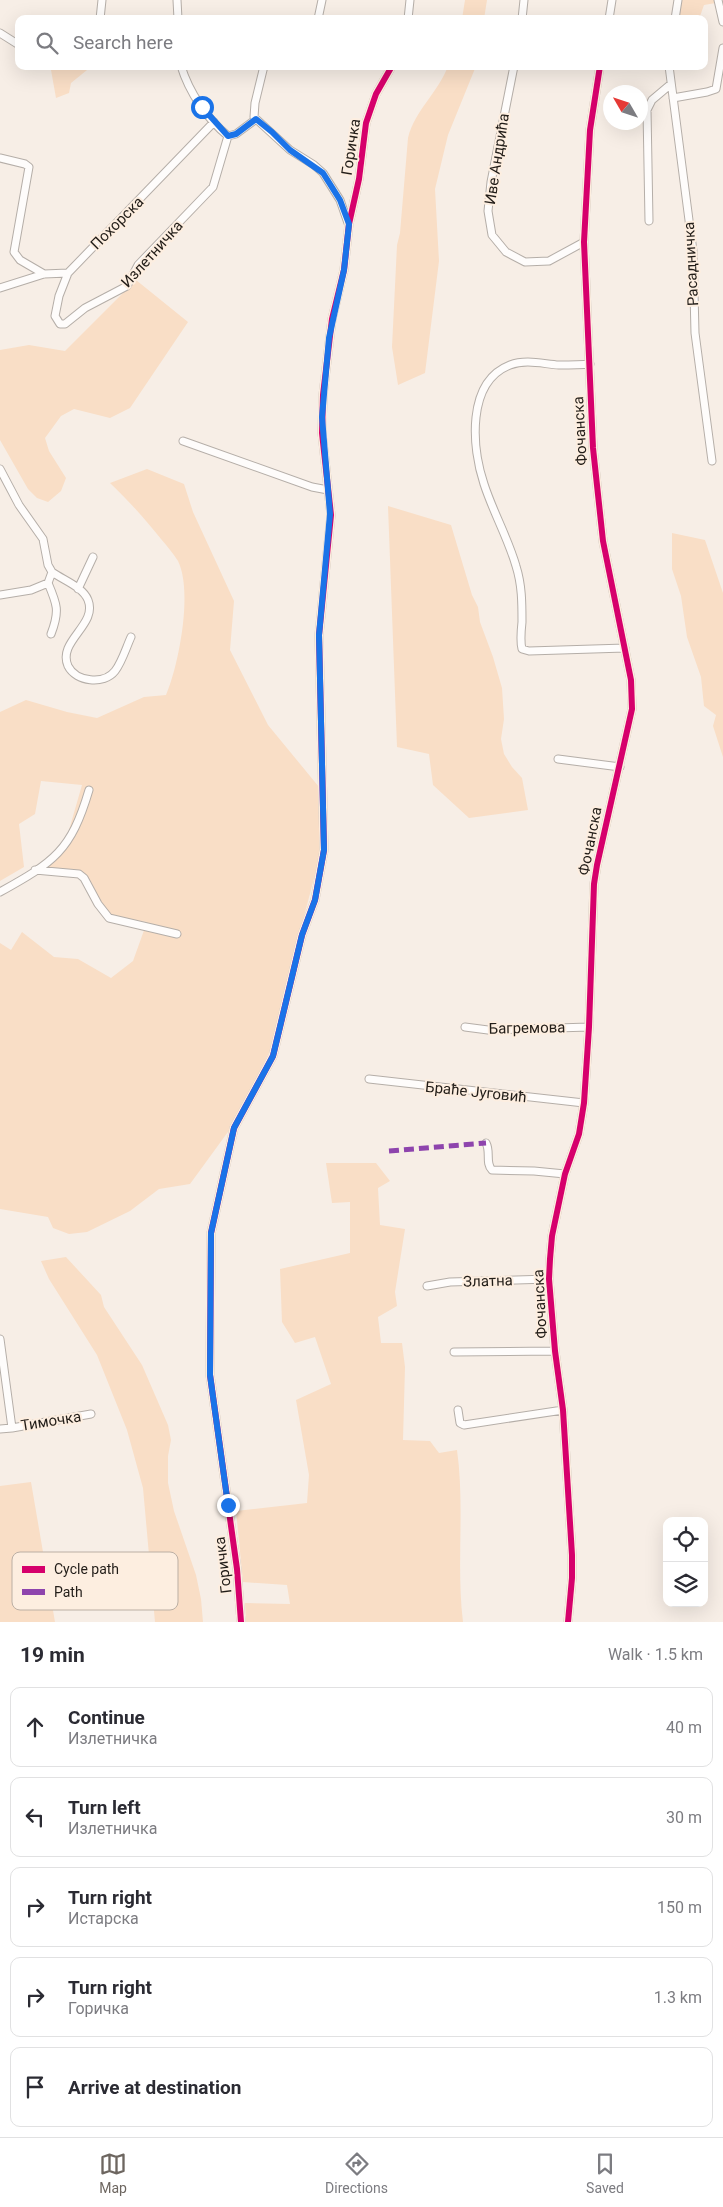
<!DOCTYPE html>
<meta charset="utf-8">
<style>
body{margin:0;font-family:Roboto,sans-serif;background:#f2f2f3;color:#2b2b33}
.controls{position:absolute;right:15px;bottom:15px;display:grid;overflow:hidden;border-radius:10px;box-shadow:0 5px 20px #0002}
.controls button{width:45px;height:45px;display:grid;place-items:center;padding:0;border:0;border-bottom:1px solid #e1e1e2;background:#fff;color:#2b2b33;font:25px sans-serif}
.compass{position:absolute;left:603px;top:85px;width:45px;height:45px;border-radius:50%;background:#fff;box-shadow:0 5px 20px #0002;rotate:309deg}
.stop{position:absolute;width:15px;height:15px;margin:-11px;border:4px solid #1a73e8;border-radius:50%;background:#fff}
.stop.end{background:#1a73e8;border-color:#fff;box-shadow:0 1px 5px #0008}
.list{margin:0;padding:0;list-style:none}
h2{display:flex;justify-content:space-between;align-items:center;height:65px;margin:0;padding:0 20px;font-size:21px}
h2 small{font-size:16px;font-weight:400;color:#7c7c81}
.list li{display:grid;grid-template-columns:32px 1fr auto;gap:15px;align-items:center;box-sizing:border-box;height:80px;margin:0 10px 10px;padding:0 10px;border:1px solid #e1e1e2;border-radius:10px}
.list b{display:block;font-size:19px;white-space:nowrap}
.list p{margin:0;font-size:16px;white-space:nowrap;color:#7c7c81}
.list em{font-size:16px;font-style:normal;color:#7c7c81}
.icon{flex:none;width:28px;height:28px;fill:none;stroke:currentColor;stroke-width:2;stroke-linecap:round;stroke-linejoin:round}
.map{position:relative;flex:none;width:723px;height:1622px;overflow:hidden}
.search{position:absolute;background:#fff;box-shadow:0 5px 20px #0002;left:15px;right:15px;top:15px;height:55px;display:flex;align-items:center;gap:12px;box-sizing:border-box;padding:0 18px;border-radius:10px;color:#7c7c81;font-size:19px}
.sheet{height:515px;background:#fff}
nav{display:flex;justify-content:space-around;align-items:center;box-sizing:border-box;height:70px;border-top:1px solid #e1e1e2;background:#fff;font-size:14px;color:#7c7c81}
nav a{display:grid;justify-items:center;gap:2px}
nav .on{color:#6d6660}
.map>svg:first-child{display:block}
</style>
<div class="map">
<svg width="723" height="1622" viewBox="0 0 723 1622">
<rect width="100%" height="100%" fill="#f7eee6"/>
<path fill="#f9dec6" d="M465 0H487L484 19H462Z
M681 0H715L716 3 704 5 699 19H678Z
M54 66H92L71 83 69 93 56 98 51 70Z
M448 66H476L448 135 435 189 439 261 425 373 398 385 392 347 397 245 400 233 408 138C415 110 438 93 448 66Z
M136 280 188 322 130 408 110 418 74 409 61 416 45 438 49 451 66 478 61 491 48 502 37 498 28 489 0 440V350L29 345 65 351Z
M147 469 184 484 193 512 234 601 230 650 268 725 319 787 321 852 298 939 275 1041 233 1125 190 1184 159 1189 130 1211 87 1232 69 1234 53 1228 48 1217 0 1209V943L11 950 22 932 54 957 78 959 111 978 133 961 147 922 109 916 82 872 44 867 67 837 82 785 41 781 35 814 19 824 24 867 0 881V712L26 700 67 712 97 718 144 697 166 695C179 665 193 591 178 561 173 553 167 546 161 539 145 519 129 501 110 483Z
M388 506 451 525 472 595 478 607 480 622 493 657 502 688 504 719 501 739 504 754 512 767 522 778 528 810 469 818 433 785 429 754 397 747Z
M672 533 705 540 723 593V757L713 726 716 715 704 706 701 677 687 637 681 596 672 569Z
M326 1163H376L390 1181 378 1188 380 1225 405 1229 395 1292 397 1306 378 1317 381 1343H402L405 1367 403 1440 430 1441 439 1453 457 1450C465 1507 456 1565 463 1622H246L245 1603 290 1604 287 1585 243 1582 236 1511 307 1503 309 1475 296 1400 331 1384 315 1337 295 1343 282 1322 280 1269 350 1253V1202L332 1203Z
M66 1257 101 1295 104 1307 142 1365 168 1425 171 1440 168 1456V1483L174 1511 196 1575 201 1599 203 1622H155L143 1488 127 1430 97 1355 49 1279 41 1261Z
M31 1482 55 1622H0V1486Z"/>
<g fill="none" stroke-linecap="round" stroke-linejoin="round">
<g stroke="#b5aea8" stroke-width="9">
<path id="minor" d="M177 0 178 19
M718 0 723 22
M100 19 102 0
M318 19 322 0
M408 19 410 0
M522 19 524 0
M609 19 612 0
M675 19 678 0
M0 33 19 45
M181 66C189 92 207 119 228 136L236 134 256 119
M264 66 255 103 254 117 290 150 314 165 323 173 340 200 348 223
M514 66 491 182 488 211 492 235 506 252 525 262 549 261 584 242
M669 66 693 251 695 333 712 461
M673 98 707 92 716 89 723 48
M0 158 25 164 29 167 14 252 20 260 44 274
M649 221 647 110 652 100 671 84
M68 273 59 296 55 316 60 324H65L85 308 127 286 138 265 213 187 228 136
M0 288 44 274 68 273 214 122
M590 364C579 365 569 365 559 365 543 364 526 359 510 365 466 382 472 448 484 484 493 512 508 538 516 566 522 585 522 603 522 622 521 631 520 641 522 649L529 651 625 648
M183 441 312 487 328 490
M0 469 19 505 43 539 48 565 52 572 48 583 31 590 0 595
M52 572C63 580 83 587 88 600 98 625 57 641 68 666 76 682 104 685 115 671 122 662 126 648 131 637
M48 583C57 604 60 611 51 634
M78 589 93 557
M558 759 620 767
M35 870 79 874 84 878 98 904 109 918 177 934
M0 892C54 862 71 851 89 790
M465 1027 488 1030 589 1027
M369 1079 584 1103
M486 1143C491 1152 485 1163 492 1170L534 1171 565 1174
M427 1286 450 1282 549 1279
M0 1339 12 1428 0 1429
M454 1352 555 1351
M458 1410 460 1423 464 1425 563 1410
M12 1428 91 1414
M241 1622 237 1569 210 1375 211 1233 234 1128 273 1056 302 935 315 900 324 850 319 635 331 515 322 433 323 395 332 319 344 270 349 224 359 179 366 123 376 94 392 66
M568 1622 572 1578V1555L563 1410 555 1351 549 1279 550 1259 552 1236 565 1174 579 1134 584 1103 589 1027 594 884 597 865 632 709 631 680 603 541 593 448 584 242 590 130 600 66"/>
</g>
<use href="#minor" stroke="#fefcfb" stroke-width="7"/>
<path stroke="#8e44ad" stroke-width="5" stroke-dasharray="10 5" stroke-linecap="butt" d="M389 1151 486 1143"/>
<g stroke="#fdeee0" stroke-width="9">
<path id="cycleway" d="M241 1622 237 1569 210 1375 211 1233 234 1128 273 1056 302 935 315 900 324 850 319 635 331 515 322 433 323 395 332 319 344 270 349 224 359 179 366 123 376 94 392 66
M568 1622 572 1578V1555L563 1410 555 1351 549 1279 550 1259 552 1236 565 1174 579 1134 584 1103 589 1027 594 884 597 865 632 709 631 680 603 541 593 448 584 242 590 130 600 66"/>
</g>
<use href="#cycleway" stroke="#d6006c" stroke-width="6"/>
</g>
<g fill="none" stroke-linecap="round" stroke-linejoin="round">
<path stroke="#1a73e8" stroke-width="6" d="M202 107 228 136 236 134 256 119 272 132 290 150 323 173 340 200 349 224 344 270 329 338 322 417 330 514 319 635 324 850 315 900 302 935 273 1056 234 1128 211 1233 210 1375 228 1505"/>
</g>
<g text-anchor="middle" stroke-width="4" stroke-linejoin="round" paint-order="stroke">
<g font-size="15" fill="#221d18" stroke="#fdeee0">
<text transform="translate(351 147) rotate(-81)" y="5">Горичка</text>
<text transform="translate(497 159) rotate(-81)" y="5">Иве Андрића</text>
<text transform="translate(117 223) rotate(-45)" y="5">Похорска</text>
<text transform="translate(152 254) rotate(-48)" y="5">Излетничка</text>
<text transform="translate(691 264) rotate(-93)" y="5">Расадничка</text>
<text transform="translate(580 431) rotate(-93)" y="5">Фочанска</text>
<text transform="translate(590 841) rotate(-79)" y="5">Фочанска</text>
<text transform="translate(527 1028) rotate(-1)" y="5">Багремова</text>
<text transform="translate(476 1092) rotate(6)" y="5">Браће Југовић</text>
<text transform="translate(488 1281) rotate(-2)" y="5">Златна</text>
<text transform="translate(540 1304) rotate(-93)" y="5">Фочанска</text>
<text transform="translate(51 1421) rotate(-9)" y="5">Тимочка</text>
<text transform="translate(223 1565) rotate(-97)" y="5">Горичка</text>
</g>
</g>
<rect x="12" y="1552" width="166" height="58" rx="8" fill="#fdeee0" stroke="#bbafa4" stroke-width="1"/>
<rect x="22" y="1566" width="23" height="7" fill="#d6006c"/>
<rect x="22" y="1589" width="23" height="6" fill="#8e44ad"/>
<g font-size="14" fill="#221d18">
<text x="54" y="1574">Cycle path</text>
<text x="54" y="1597">Path</text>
</g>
</svg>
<div class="controls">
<button><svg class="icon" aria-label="locate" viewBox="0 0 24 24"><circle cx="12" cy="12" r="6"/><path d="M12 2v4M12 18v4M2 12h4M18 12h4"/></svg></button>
<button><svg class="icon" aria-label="layers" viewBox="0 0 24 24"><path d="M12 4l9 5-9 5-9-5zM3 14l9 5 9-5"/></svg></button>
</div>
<svg class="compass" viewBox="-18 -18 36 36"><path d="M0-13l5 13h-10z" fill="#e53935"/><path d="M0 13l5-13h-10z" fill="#7c7c81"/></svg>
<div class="stop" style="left:202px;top:107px"></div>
<div class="stop end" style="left:228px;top:1505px"></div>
<div class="search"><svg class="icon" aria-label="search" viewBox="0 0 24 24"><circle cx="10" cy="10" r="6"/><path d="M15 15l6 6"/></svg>Search here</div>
</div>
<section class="sheet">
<h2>19 min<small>Walk · 1.5 km</small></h2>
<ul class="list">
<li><svg class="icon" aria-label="ahead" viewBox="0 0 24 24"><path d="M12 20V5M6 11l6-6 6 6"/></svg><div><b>Continue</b><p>Излетничка</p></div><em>40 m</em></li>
<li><svg class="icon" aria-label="left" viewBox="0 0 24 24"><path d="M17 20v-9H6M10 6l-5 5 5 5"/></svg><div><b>Turn left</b><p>Излетничка</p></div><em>30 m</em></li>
<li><svg class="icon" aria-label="right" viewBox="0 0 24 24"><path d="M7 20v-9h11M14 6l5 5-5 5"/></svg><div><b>Turn right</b><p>Истарска</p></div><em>150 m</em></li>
<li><svg class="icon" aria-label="right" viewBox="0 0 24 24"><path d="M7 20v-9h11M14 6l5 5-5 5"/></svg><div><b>Turn right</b><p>Горичка</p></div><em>1.3 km</em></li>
<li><svg class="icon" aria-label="arrive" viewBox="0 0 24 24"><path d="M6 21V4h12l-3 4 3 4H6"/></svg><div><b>Arrive at destination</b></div></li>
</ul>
</section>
<nav>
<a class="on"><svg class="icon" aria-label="map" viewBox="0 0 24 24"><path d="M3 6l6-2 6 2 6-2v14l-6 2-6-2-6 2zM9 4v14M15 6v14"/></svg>Map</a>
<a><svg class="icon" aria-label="directions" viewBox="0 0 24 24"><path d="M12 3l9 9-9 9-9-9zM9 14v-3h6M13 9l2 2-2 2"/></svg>Directions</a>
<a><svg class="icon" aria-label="saved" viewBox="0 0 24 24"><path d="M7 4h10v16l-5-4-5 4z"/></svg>Saved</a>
</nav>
